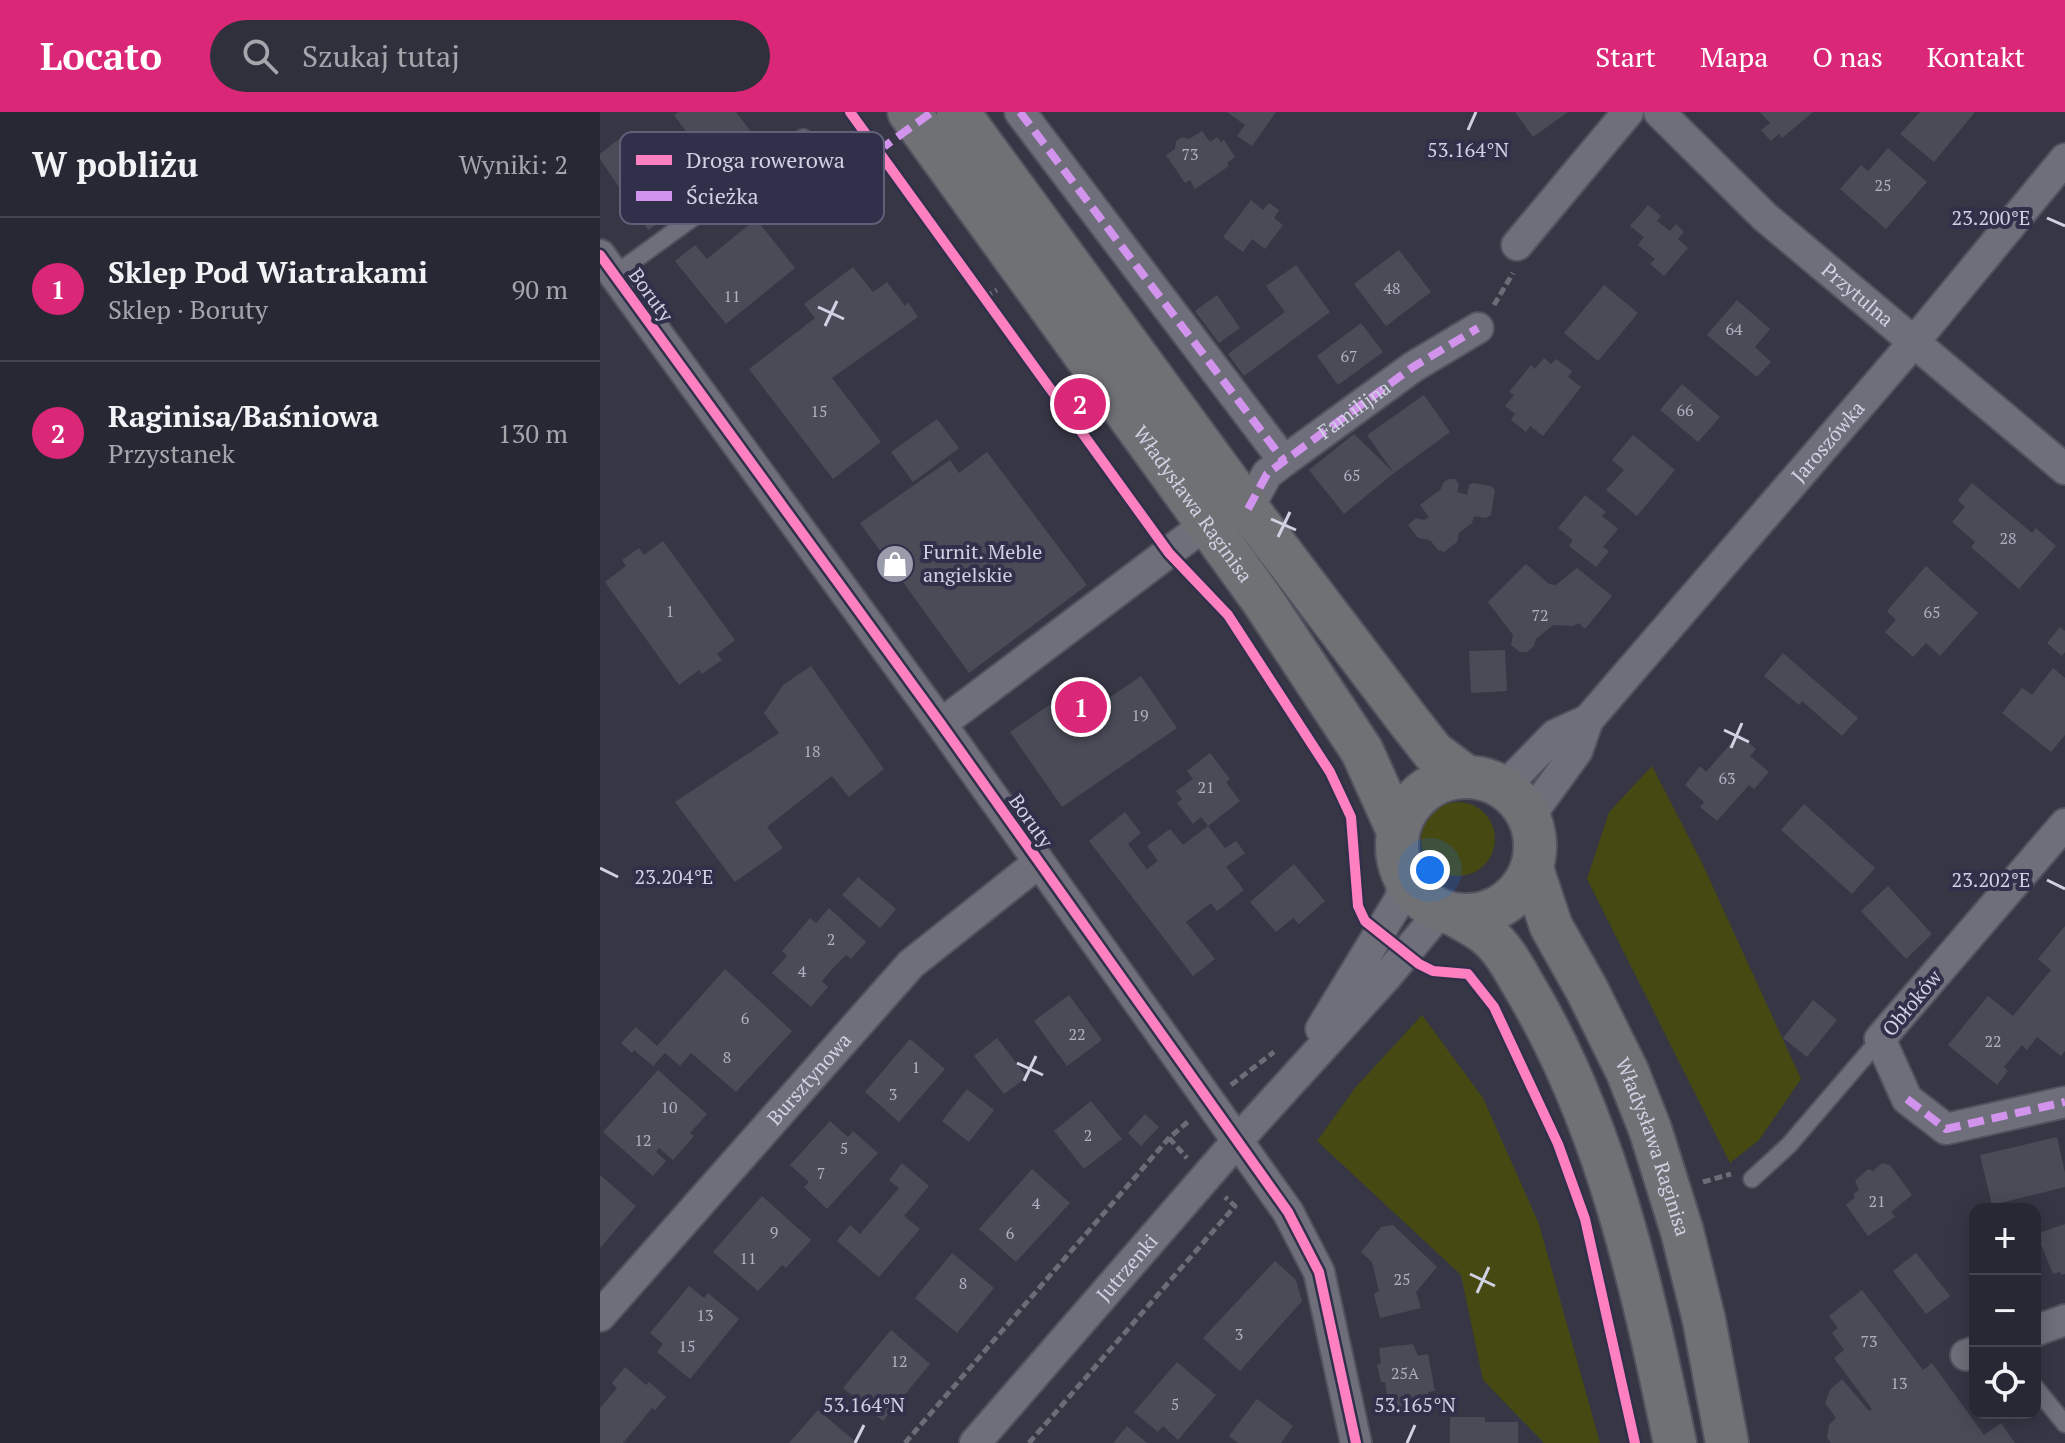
<!DOCTYPE html>
<html lang="pl">
<meta charset="utf-8">
<style>
body{margin:0;font-family:"PT Serif",serif;background:#30303c;color:#f1f3f6}
.controls{position:absolute;right:24px;bottom:24px;display:grid;overflow:hidden;border-radius:16px;box-shadow:0 4px 20px #0003}
.controls button{width:72px;height:72px;display:grid;place-items:center;padding:0;border:0;border-bottom:2px solid #44444f;background:#282834;color:#f1f3f6;font:40px sans-serif}
.you{position:absolute;left:830px;top:758px;width:28px;height:28px;margin:-20px;border:6px solid #fff;border-radius:50%;background:#1a73e8;box-shadow:0 0 0 12px #1a73e833}
.badge{display:grid;place-items:center;width:52px;height:52px;border-radius:50%;background:#db2777;color:#fff;font-size:26px;font-weight:700}
.pin{position:absolute;translate:-50% -50%;border:4px solid #fff;box-shadow:0 2px 8px #0006}
.list{margin:0;padding:0;list-style:none}
h2{display:flex;justify-content:space-between;align-items:center;height:104px;margin:0;padding:0 32px;font-size:34px}
h2 small{font-size:26px;font-weight:400;color:#a5a6ac}
.list li{display:grid;grid-template-columns:52px 1fr auto;gap:24px;align-items:center;box-sizing:border-box;height:144px;padding:0 32px;border-top:2px solid #44444f}
.list b{display:block;font-size:30px;white-space:nowrap}
.list p{margin:0;font-size:26px;white-space:nowrap;color:#a5a6ac}
.list em{font-size:26px;font-style:normal;color:#a5a6ac}
.icon{flex:none;width:44px;height:44px;fill:none;stroke:currentColor;stroke-width:2;stroke-linecap:round;stroke-linejoin:round}
.map{position:relative;flex:none;width:1465px;height:1331px;overflow:hidden}
header{display:flex;align-items:center;gap:48px;box-sizing:border-box;height:112px;padding:0 40px;background:#db2777;color:#fff}
header strong{font-size:38px}
nav{display:flex;gap:44px;margin-inline-start:auto;font-size:28px}
.search{width:560px;height:72px;background:#30303c;display:flex;align-items:center;gap:20px;box-sizing:border-box;padding:0 28px;border-radius:44px;color:#a5a6ac;font-size:30px}
main{display:flex}
aside{flex:1;background:#282834}
.map>svg:first-child{display:block}
</style>
<header>
<strong>Locato</strong>
<div class="search"><svg class="icon" aria-label="search" viewBox="0 0 24 24"><circle cx="10" cy="10" r="6"/><path d="M15 15l6 6"/></svg>Szukaj tutaj</div>
<nav><a>Start</a><a>Mapa</a><a>O nas</a><a>Kontakt</a></nav>
</header>
<main>
<aside>
<h2>W pobliżu<small>Wyniki: 2</small></h2>
<ul class="list">
<li><span class="badge">1</span><div><b>Sklep Pod Wiatrakami</b><p>Sklep · Boruty</p></div><em>90 m</em></li>
<li><span class="badge">2</span><div><b>Raginisa/Baśniowa</b><p>Przystanek</p></div><em>130 m</em></li>
</ul>
</aside>
<div class="map">
<svg width="1465" height="1331" viewBox="0 0 1465 1331">
<rect width="100%" height="100%" fill="#363645"/>
<path fill="#464912" d="M1052 654 1102 751 1201 967 1159 1028 1130 1051 987 767 1009 700Z
M821 727a37 37 0 1 1 74 0a37 37 0 1 1-74 0Z
M822 903 883 986 939 1112 1000 1331H944L883 1268 861 1163 717 1029 755 976Z"/>
<path fill="#4b4b58" d="M79 0H136L155 25 122 50 101 23 93 29 74 3Z
M627 0H676L652 34 637 24 645 13Z
M915 0H968L933 25Z
M1160 0H1213L1182 26 1179 22 1171 29 1161 18 1170 11Z
M1320 0H1375L1334 50 1300 22Z
M602 19 610 30 617 25 621 30 624 28 635 45 627 51 629 54 595 77 590 68 585 71 566 43 575 37 576 29 582 25 589 27Z
M28 20 47 29 55 24 93 78 64 98 69 104 48 118 0 47V42Z
M1288 36 1327 70 1286 117 1240 77 1261 53 1268 59Z
M651 88 663 98 669 91 679 98 674 106 683 113 665 137 652 127 643 140 623 125Z
M1048 93 1061 104 1057 109 1070 119 1076 112 1084 120 1078 127 1088 136 1064 164 1050 152 1055 147 1038 133 1044 125 1030 114Z
M156 107 195 156 126 212 75 149 95 133 107 147Z
M799 138 831 180 786 214 754 172Z
M696 153 730 200 644 264 628 242 685 200 666 174Z
M253 155 273 180 287 170 305 194 308 190 318 205 232 266 281 330 233 367 149 257 215 206 204 192Z
M1004 173 1038 201 998 249 964 221Z
M617 183 640 216 619 231 595 199Z
M1137 188 1170 217 1155 235 1171 250 1157 265 1107 223Z
M761 211 783 240 738 273 717 244Z
M944 246 951 252 956 247 972 259 968 265 981 275 943 324 930 314 926 320 911 308 915 302 905 294 914 283 909 280 931 253 935 257Z
M1082 272 1120 305 1098 330 1060 298Z
M824 283 850 320 794 361 744 402 709 358 754 322 794 361 767 323Z
M337 307 359 336 313 370 291 340Z
M1033 323 1075 358 1037 404 1006 378 1024 358 1012 348Z
M387 340 487 473 369 561 260 411 350 348 359 361Z
M848 367H855L859 372 857 380 867 383 869 373 873 371 891 374 895 378 891 403 886 406 874 404 872 411 859 421 857 430 844 440 838 438 830 428 818 426 808 413 816 406 824 408 829 405 820 393 841 377 843 371Z
M1372 371 1432 421 1436 416 1456 434 1419 477 1371 435 1375 430 1352 410 1365 395 1358 388Z
M985 383 1006 400 1002 404 1018 417 1003 435 1009 439 996 455 969 434 973 428 958 416Z
M63 429 135 528 117 542 122 548 102 562 99 558 79 573 5 470 26 454 22 448 39 436 44 443Z
M926 452 949 472 956 473 977 456 1012 484 985 517 979 511 973 514 953 513 936 527 934 534 927 540H920L911 533 913 523 888 490Z
M1326 454 1378 501 1340 544 1326 531 1313 545 1285 520 1296 508 1287 499Z
M1460 515 1465 519V540L1462 544 1447 531Z
M905 538 907 579 871 581 869 539Z
M1183 541 1258 606 1242 624 1202 589 1199 593 1164 564Z
M211 554 284 657 249 685 232 664 167 715 183 736 135 770 75 690 179 621 164 601 183 573Z
M1453 556 1465 566V623L1451 640 1402 601 1422 576 1432 583Z
M541 564 577 616 462 695 410 620 487 567 503 590Z
M1139 622 1156 637 1150 644 1169 660 1154 677 1149 673 1117 709 1100 695 1104 690 1085 673 1100 654 1106 660Z
M610 641 630 667 626 670 640 689 608 714 601 705 593 712 577 691 582 687 576 679 593 667 587 659Z
M1204 692 1275 756 1252 782 1181 718Z
M525 700 541 721 528 732 547 757 558 749 547 734 570 717 583 733 608 714 625 736 636 729 645 741 626 755 644 778 617 799 611 791 586 810 615 847 593 864 489 729Z
M694 752 725 789 699 812 693 806 676 820 650 790Z
M258 765 296 797 280 816 242 783Z
M1288 774 1332 822 1306 847 1261 799Z
M229 796 266 830 251 847 246 843 232 857 222 869 228 875 211 895 172 861 187 844 182 839 210 806 216 811Z
M1465 814V939L1461 944 1437 925 1427 938 1422 933 1404 955 1408 959 1397 973 1348 933 1388 884 1413 904 1451 858 1438 847Z
M125 857 192 919 136 980 91 941 80 954 65 941 53 954 34 938 32 941 21 931 36 915 57 934Z
M469 883 502 928 467 954 434 909Z
M1213 888 1237 908 1207 945 1183 926Z
M397 926 427 965 404 982 374 944Z
M310 927 345 957 299 1010 265 980Z
M58 958 107 1002 90 1021 94 1024 73 1048 59 1036 56 1040 66 1049 53 1064 3 1020Z
M367 977 394 998 369 1030 342 1009Z
M491 989 522 1027 484 1057 454 1019Z
M545 1002 559 1015 541 1034 528 1021Z
M230 1009 248 1025 253 1019 278 1041 227 1097 204 1075 209 1070 190 1053Z
M1457 1025 1465 1061V1075L1392 1093 1380 1043Z
M302 1051 329 1074 304 1104 320 1117 279 1165 237 1129 250 1113 260 1122 299 1076 289 1068Z
M1282 1051 1290 1053 1312 1083 1291 1100 1295 1105 1268 1124 1246 1093 1255 1085 1253 1082 1259 1078 1255 1069 1268 1057 1273 1059Z
M432 1057 470 1091 416 1150 379 1117Z
M0 1063 36 1094 0 1136Z
M162 1084 211 1128 186 1156 182 1153 158 1179 113 1140Z
M1465 1112V1162L1461 1163 1460 1160 1453 1162 1440 1130 1442 1129 1439 1121Z
M793 1113 837 1155 816 1180 821 1196 780 1206 774 1182 779 1179 772 1150 761 1140 781 1115Z
M352 1141 394 1176 357 1221 315 1186Z
M1316 1141 1350 1184 1326 1202 1293 1159Z
M675 1149 696 1168 702 1189 640 1259 603 1226Z
M89 1174 104 1186 108 1181 139 1207 90 1267 57 1240 63 1232 50 1221Z
M1262 1178 1323 1258 1332 1251 1384 1323 1401 1311 1415 1331H1231L1227 1326 1229 1313 1236 1306 1225 1291 1230 1278 1242 1267 1269 1299 1272 1297 1234 1246 1244 1238 1232 1221 1238 1216 1229 1204Z
M291 1218 330 1252 283 1309 243 1276Z
M813 1232 818 1244 828 1242 835 1279 828 1280 829 1286 821 1299 794 1301 792 1289H788L785 1270H781L777 1253 781 1251 779 1236Z
M577 1250 616 1283 578 1328 563 1314 558 1320 534 1300Z
M25 1255 46 1273 49 1270 66 1285 55 1298 52 1296 23 1331H0V1296L17 1276 12 1271Z
M657 1287 693 1314 681 1331H638L629 1324Z
M218 1298 257 1331H189Z
M850 1305H885V1310H918V1331H850Z
M527 1314 547 1331H513Z"/>
<g fill="none" stroke-linecap="round" stroke-linejoin="round">
<g stroke="#52525f" stroke-width="20">
<path id="service" d="M14 163 203 26
M1152 1067 1189 1033 1280 927
M1435 1275 1465 1312"/>
</g>
<g stroke="#52525f" stroke-width="34">
<g id="minor">
<path d="M420 0 684 349"/>
<path id="s1" d="M1059 0 1165 105 1465 357"/>
<path d="M917 133 1028 0"/>
<path d="M0 143 341 612 688 1100 719 1160 756 1331"/>
<path d="M648 397 667 362 684 349 813 255 878 216"/>
<path d="M341 612 606 412"/>
<path d="M900 674 915 664 955 623 988 608"/>
<path id="s2" d="M929 705 977 639 988 608 1314 230 1465 47"/>
<path d="M1465 712 1280 927 1307 987 1346 1017 1465 990"/>
<path d="M721 917 800 787 804 766"/>
<path id="s3" d="M0 1204 311 852 438 751"/>
<path d="M1435 1219 1465 1208"/>
<path d="M1366 1243 1375 1240"/>
<path id="s4" d="M375 1331 638 1028 786 865 841 799"/>
</g>
</g>
<g stroke="#52525f" stroke-width="46">
<g id="secondary">
<path id="s5" d="M309 0 663 489 762 639 798 719"/>
<path d="M358 0 648 397 808 608 833 640 865 664"/>
<circle cx="866" cy="734" r="69"/>
<path id="s6" d="M932 757 951 814 987 878 1027 959 1050 1017 1082 1119 1104 1208 1127 1331"/>
<path d="M855 803C865 809 877 815 886 822 905 837 916 861 928 881 1008 1017 1043 1178 1075 1331"/>
</g>
</g>
<path stroke="#6c6c77" stroke-width="5" stroke-dasharray="8 4" stroke-linecap="butt" d="M385 185 397 178
M894 193 913 161
M631 973 674 940
M569 1026 587 1046
M1103 1070 1131 1062
M305 1331 569 1026 590 1008
M429 1331 635 1094 625 1085"/>
<use href="#service" stroke="#6f6f7b" stroke-width="16"/>
<use href="#minor" stroke="#6f6f7b" stroke-width="30"/>
<use href="#secondary" stroke="#707175" stroke-width="42"/>
<g stroke="#d193ec" stroke-width="8" stroke-dasharray="16 8" stroke-linecap="butt">
<path d="M420 0 684 349"/>
<path d="M278 39 332 0"/>
<path id="s7" d="M648 397 667 362 684 349 813 255 878 216"/>
<path d="M1307 987 1346 1017 1465 990"/>
</g>
<g stroke="#30304b" stroke-width="15">
<path id="cycleway" d="M250 0 569 441 628 503 730 660 751 705 758 794 765 809 819 852 833 859 868 862 894 895 958 1032 985 1107 1035 1331
M0 143 341 612 688 1100 719 1160 756 1331"/>
</g>
<use href="#cycleway" stroke="#ff80c0" stroke-width="10"/>
</g>
<path fill="none" stroke="#d0d1e2" stroke-width="3" d="M868 18 876 0M1447 106 1465 114M218 195 244 207M225 214 237 189M671 407 696 418M678 425 690 400M1124 618 1149 630M1131 636 1142 611M0 756 18 765M1447 768 1465 777M417 951 443 963M424 969 436 944M870 1162 895 1174M877 1181 889 1155M255 1331 264 1313M807 1331 815 1313"/>
<defs>
<g id="shop-disc" transform="scale(2)"><circle r="9.5" fill="#9a9bab" stroke="#30304b"/><path d="M-5-2.5h2.3a2.7 3.5 0 0 1 5.4 0H5L5.5 6h-11ZM-1.5-2.5h3a1.5 2.3 0 0 0-3 0Z" fill="#fff"/></g>
</defs>
<g fill-rule="evenodd">
<use href="#shop-disc" x="295" y="452"/>
</g>
<g text-anchor="middle" stroke-width="8" stroke-linejoin="round" paint-order="stroke">
<g font-size="16" fill="#afb0c0">
<text x="590" y="48">73</text>
<text x="1283" y="79">25</text>
<text x="792" y="182">48</text>
<text x="132" y="190">11</text>
<text x="1134" y="223">64</text>
<text x="749" y="250">67</text>
<text x="1085" y="304">66</text>
<text x="219" y="305">15</text>
<text x="752" y="369">65</text>
<text x="1408" y="432">28</text>
<text x="70" y="505">1</text>
<text x="1332" y="506">65</text>
<text x="940" y="509">72</text>
<text x="540" y="609">19</text>
<text x="212" y="645">18</text>
<text x="1127" y="672">63</text>
<text x="606" y="681">21</text>
<text x="231" y="833">2</text>
<text x="202" y="865">4</text>
<text x="145" y="912">6</text>
<text x="477" y="928">22</text>
<text x="1393" y="935">22</text>
<text x="127" y="951">8</text>
<text x="316" y="961">1</text>
<text x="293" y="988">3</text>
<text x="69" y="1001">10</text>
<text x="488" y="1029">2</text>
<text x="43" y="1034">12</text>
<text x="244" y="1042">5</text>
<text x="221" y="1067">7</text>
<text x="1277" y="1095">21</text>
<text x="436" y="1097">4</text>
<text x="174" y="1126">9</text>
<text x="410" y="1127">6</text>
<text x="148" y="1152">11</text>
<text x="802" y="1173">25</text>
<text x="363" y="1177">8</text>
<text x="105" y="1209">13</text>
<text x="639" y="1228">3</text>
<text x="1269" y="1235">73</text>
<text x="87" y="1240">15</text>
<text x="299" y="1255">12</text>
<text x="805" y="1267">25A</text>
<text x="1299" y="1277">13</text>
<text x="575" y="1298">5</text>
</g>
<g font-size="20" fill="#d0d1e2" stroke="#30304b">
<text transform="translate(51 183) rotate(54)" y="7">Boruty</text>
<text dy="7" stroke="none"><textPath href="#s1" startOffset="270">Przytulna</textPath></text>
<text dy="7" stroke="none"><textPath href="#s7" startOffset="148">Familijna</textPath></text>
<text dy="7" stroke="none"><textPath href="#s2" startOffset="482">Jaroszówka</textPath></text>
<text dy="7" stroke="none"><textPath href="#s5" startOffset="484">Władysława Raginisa</textPath></text>
<text transform="translate(431 709) rotate(55)" y="7">Boruty</text>
<text transform="translate(1312 891) rotate(-50)" y="7">Obłoków</text>
<text dy="7" stroke="none"><textPath href="#s3" startOffset="316">Bursztynowa</textPath></text>
<text dy="7" stroke="none"><textPath href="#s6" startOffset="304">Władysława Raginisa</textPath></text>
<text dy="7" stroke="none"><textPath href="#s4" startOffset="232">Jutrzenki</textPath></text>
</g>
<g font-size="20" fill="#d0d1e2" stroke="#30304b" text-anchor="start">
<text x="323" y="447">Furnit. Meble<tspan x="323" dy="23">angielskie</tspan></text>
</g>
</g>
<rect x="20" y="20" width="264" height="92" rx="12" fill="#30304b" stroke="#606078" stroke-width="2"/>
<rect x="36" y="43" width="36" height="10" fill="#ff80c0"/>
<rect x="36" y="79" width="36" height="10" fill="#d193ec"/>
<g font-size="22" fill="#d0d1e2">
<text x="86" y="56">Droga rowerowa</text>
<text x="86" y="92">Ścieżka</text>
</g>
<g font-size="20" text-anchor="middle" fill="#d0d1e2" stroke="#30304b" stroke-width="8" stroke-linejoin="round" paint-order="stroke">
<text x="868" y="45">53.164°N</text>
<text x="1391" y="113">23.200°E</text>
<text x="74" y="772">23.204°E</text>
<text x="1391" y="775">23.202°E</text>
<text x="264" y="1300">53.164°N</text>
<text x="815" y="1300">53.165°N</text>
</g>
</svg>
<div class="controls">
<button>+</button>
<button>−</button>
<button><svg class="icon" aria-label="locate" viewBox="0 0 24 24"><circle cx="12" cy="12" r="6"/><path d="M12 2v4M12 18v4M2 12h4M18 12h4"/></svg></button>
</div>
<div class="you"></div>
<div class="pin badge" style="left:481px;top:595px">1</div>
<div class="pin badge" style="left:480px;top:292px">2</div>
</div>
</main>
